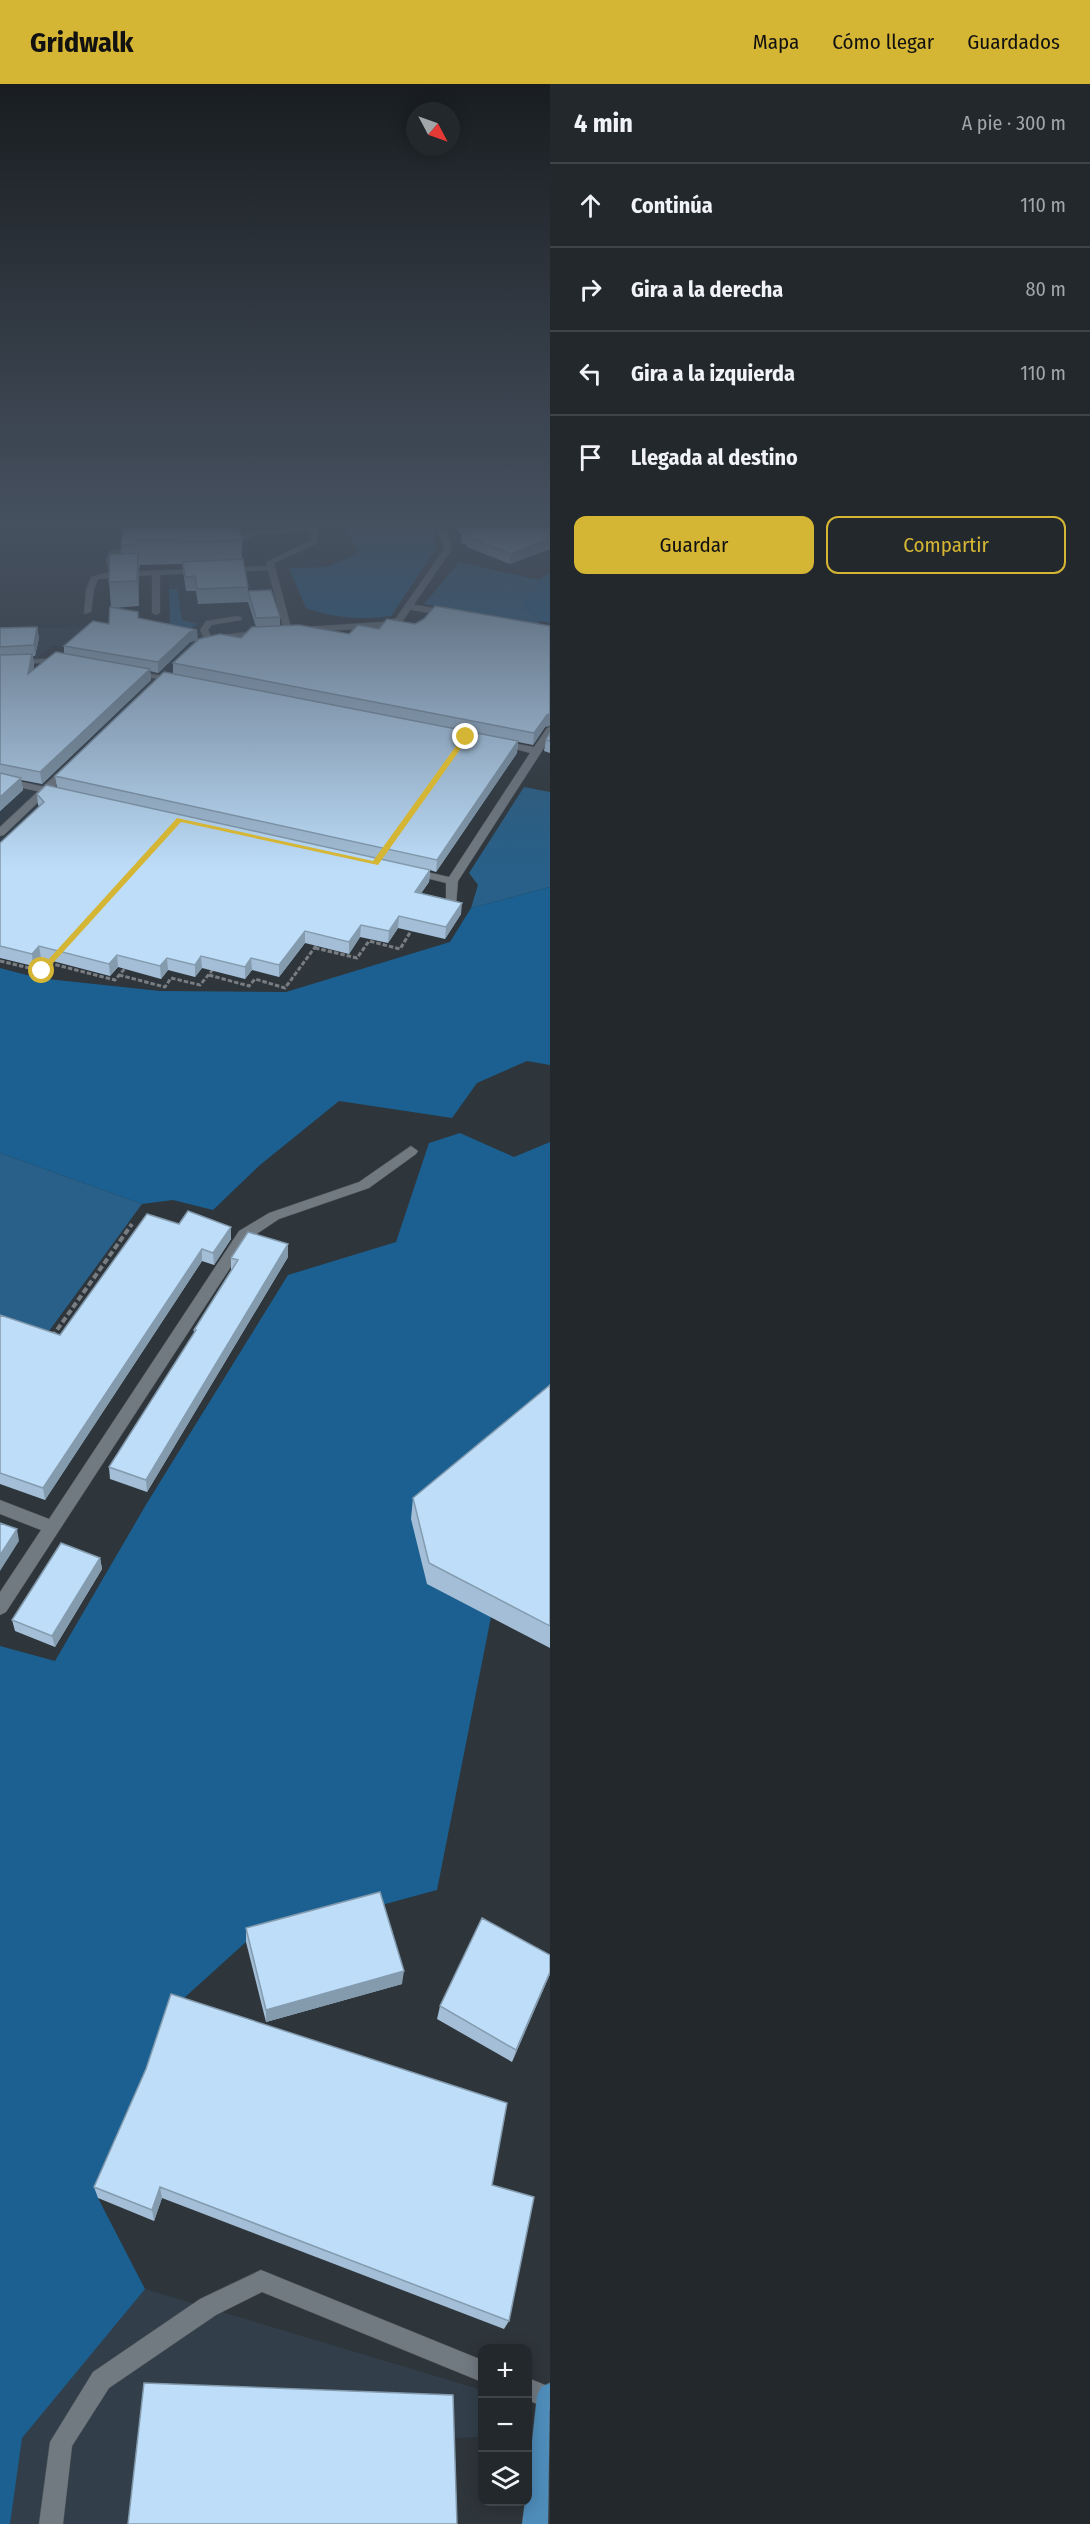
<!DOCTYPE html>
<html lang="es">
<meta charset="utf-8">
<style>
body{margin:0;font-family:"Fira Sans Condensed",sans-serif;background:#2a3034;color:#f1f3f6}
.controls{position:absolute;right:18px;bottom:18px;display:grid;overflow:hidden;border-radius:12px;box-shadow:0 3px 15px #0003}
.controls button{width:54px;height:54px;display:grid;place-items:center;padding:0;border:0;border-bottom:2px solid #3f4448;background:#22282c;color:#f1f3f6;font:30px sans-serif}
.compass{position:absolute;left:406px;top:18px;width:54px;height:54px;border-radius:50%;background:#22282c;box-shadow:0 3px 15px #0003;rotate:131deg}
.stop{position:absolute;width:18px;height:18px;margin:-14px;border:4px solid #d5b534;border-radius:50%;background:#fff}
.stop.end{background:#d5b534;border-color:#fff;box-shadow:0 2px 6px #0008}
.list{margin:0;padding:0;list-style:none}
h2{display:flex;justify-content:space-between;align-items:center;height:78px;margin:0;padding:0 24px;font-size:26px}
h2 small{font-size:20px;font-weight:400;color:#a2a6a9}
.list li{display:grid;grid-template-columns:39px 1fr auto;gap:18px;align-items:center;box-sizing:border-box;height:84px;padding:0 24px;border-top:2px solid #3f4448}
.list b{display:block;font-size:22px;white-space:nowrap}
.list em{font-size:20px;font-style:normal;color:#a2a6a9}
.actions{display:flex;gap:12px;padding:18px 24px}
.actions a{flex:1;padding:14px 0;border:2px solid #d5b534;border-radius:12px;text-align:center;font-size:21px;color:#d5b534}
.actions .main{background:#d5b534;color:#111}
.icon{flex:none;width:33px;height:33px;fill:none;stroke:currentColor;stroke-width:2;stroke-linecap:round;stroke-linejoin:round}
.map{position:relative;flex:none;width:550px;height:2440px;overflow:hidden}
header{display:flex;align-items:center;gap:36px;box-sizing:border-box;height:84px;padding:0 30px;background:#d5b534;color:#111}
header strong{font-size:28px}
nav{display:flex;gap:33px;margin-inline-start:auto;font-size:21px}
main{display:flex}
aside{flex:1;background:#22282c}
.map>svg:first-child{display:block}
</style>
<header>
<strong>Gridwalk</strong>
<nav><a>Mapa</a><a>Cómo llegar</a><a>Guardados</a></nav>
</header>
<main>
<div class="map">
<svg width="550" height="2440" viewBox="0 0 550 2440">
<rect width="100%" height="100%" fill="#2e353b"/>
<path fill="#323f4a" d="M270 486 288 547 0 772V724L33 693 170 541 168 491Z
M101 543 92 569 53 561 0 604V544Z
M0 2147 145 2205 482 2306V2353L449 2354 452 2440H0Z"/>
<path fill="#286089" d="M459 478 539 496 523 522 541 537 534 541 424 520Z
M169 505H177L182 536 197 540 189 546 170 541Z
M524 703 550 708V803L471 824 478 801 469 789Z
M0 1069 142 1120 49 1247 0 1231Z"/>
<path fill="#1b6090" d="M346 444H433L436 465 391 532C361 536 334 534 306 524L289 484 327 483 359 469Z
M550 489V539L541 537 523 522 539 496Z
M550 803V981L527 977 477 999 452 1034 339 1017 260 1081 213 1126 173 1116 142 1120 0 1069V884L38 894 160 907 286 908 450 858 471 824Z
M460 1049 514 1073 550 1058V1319L491 1533 437 1806 246 1858 173 1924 98 2114 145 2205 22 2354 10 2440H0V1562L55 1577 147 1419 288 1191 396 1158 429 1059Z"/>
<g fill="none" stroke-linecap="round" stroke-linejoin="round">
<g stroke="#4e5458" stroke-width="1">
<path id="service" d="M296 444 318 445 314 447 254 451 238 460 225 462 221 460 253 447Z
M140 463 144 465 143 467 116 471 114 475 116 488 201 485 205 487 201 489 160 491V529L156 531 152 529V491L98 495 94 506 91 528 84 530 86 506 91 493 109 488 106 475 110 467Z
M269 482 273 484 272 486 227 488 223 486 227 484Z
M238 532 242 534 241 536 212 541 208 546 213 556 206 558 200 546 206 537Z
M66 574 67 576 63 578 0 581V577Z
M129 586 163 592 167 594 163 596 132 590H129Z
M261 2186 482 2276V2298L262 2208 216 2231 109 2304 72 2362 63 2440H39L50 2358 93 2288 200 2215Z
M528 2294 550 2303V2326L528 2316Z"/>
</g>
<g stroke="#4e5458" stroke-width="1">
<path id="minor" d="M309 444H317L318 459 274 479 292 547 288 550 284 547 266 478 311 456Z
M410 520 451 527 455 530 451 533 407 525 406 523Z
M550 643V654L542 667 458 797 456 821 454 823H446V799L406 789 404 787 410 784 449 793 530 669 493 659 498 656 534 663 547 644Z
M0 693 63 707 64 709 59 712 0 699Z
M411 1062 418 1067 416 1070 369 1104 279 1135 249 1155 6 1528 0 1531V1508L41 1446 0 1430V1416L49 1435 239 1147 269 1129 359 1098Z"/>
</g>
<g stroke="#4e5458" stroke-width="1">
<path id="tertiary" d="M438 444H446L452 465 402 538 383 544 301 548V544L304 543 382 538 396 534 444 465Z
M262 546 266 549 265 551 214 558 210 555 214 552Z
M66 681 75 683 4 751 0 752V743Z"/>
</g>
<g stroke="#4e5458" stroke-width="1">
<path id="primary" d="M550 2299 548 2440H522L525 2418H528V2394L537 2312 541 2303Z"/>
</g>
<path stroke="#787d82" stroke-width="3" stroke-dasharray="4.5 2" stroke-linecap="butt" d="M315 864 357 874 369 857 400 865 414 842
M0 877 42 887 50 879
M49 879 115 896 127 882
M119 891 165 903 171 894 200 901 215 883
M209 891 249 902 255 895 285 904 318 859"/>
<path stroke="#787d82" stroke-width="4" stroke-dasharray="6 3" stroke-linecap="butt" d="M52 1253 132 1140"/>
<use href="#service" fill="#717981" fill-rule="evenodd"/>
<use href="#minor" fill="#717981" fill-rule="evenodd"/>
<use href="#tertiary" fill="#717981" fill-rule="evenodd"/>
<use href="#primary" fill="#4e8cba" fill-rule="evenodd"/>
</g>
<path fill="#a3bed6" d="M126 444H211L212 445 242 456V475L248 503V518L198 520 196 507H186L182 480 140 481 139 485V522L113 524 138 534 198 556 241 554 256 543 248 518V507L280 533V542L545 643 533 661 518 658 517 669 436 788 430 786 429 798 421 809 461 830 445 855 398 844 388 859 360 853 349 870 305 859 279 893 252 886 245 895 202 884 195 893 168 886 161 895 118 883 110 892 41 874 33 882 0 874V759L40 723 38 721 37 710 57 703 55 692 173 590V579L197 556 190 558 158 589 150 587 151 596 42 700 21 696 23 706 0 727V544L37 543 39 554 35 572H33L34 581 33 587 64 569V562L109 540 111 523 109 498 122 470 121 461Z
M453 444H550V465L510 480 467 463V461L461 459 462 451 459 449V447Z
M550 649V669L544 667 546 656Z
M179 1140 231 1143V1155L214 1181 202 1177 45 1416 0 1400V1231L60 1251Z
M288 1173 147 1408 110 1395 109 1383 194 1249V1246L231 1186V1174Z
M550 1301V1564L427 1500 411 1435 413 1414Z
M100 1474 102 1485 55 1563 15 1547 12 1536Z
M246 1844 402 1900 266 1938 246 1858Z
M550 1871V1890L512 1978 437 1935 440 1922Z
M492 2101 509 2237 504 2245 162 2114 154 2137 98 2114 94 2103Z"/>
<path fill="#849bae" d="M550 454V465L510 480 511 470Z
M138 469 139 494V522L137 497Z
M37 543 39 554 35 572 34 561Z
M197 546 198 556 190 558 158 589V578L190 548Z
M32 570 34 581 30 602 28 590Z
M150 585 151 596 42 700 40 688Z
M550 630V642L545 643 533 661 534 649 547 631Z
M518 657 517 669 436 788 437 776Z
M21 694 23 706 0 727V713Z
M430 786 429 798 414 820 415 808Z
M462 819 461 830 445 855 446 843Z
M399 832 398 844 388 859 389 847Z
M361 841 360 853 349 870V858Z
M305 847V859L279 893V881Z
M39 862 41 874 33 882 32 870Z
M117 871 118 883 110 892 109 880Z
M201 872 202 884 195 893V881Z
M167 874 168 886 161 895 160 882Z
M251 874 252 886 245 895V883Z
M231 1143V1155L214 1181 213 1169Z
M288 1160V1173L147 1408 146 1396Z
M202 1165V1177L45 1416 43 1404Z
M17 1445 19 1457 0 1487V1471Z
M100 1474 102 1485 55 1563 52 1552Z
M404 1887 402 1900 266 1938V1926Z
M550 1888V1890L512 1978 516 1966Z
M160 2103 162 2114 154 2137 152 2126Z"/>
<path fill="#bdddf9" stroke="#849bae" stroke-width="1.5" d="M146 444 240 445 242 456 182 458 181 456H138V460L121 461 124 445Z
M473 444H550V454L511 470 468 453 471 452 462 448Z
M138 469 137 497 109 498 110 471Z
M243 475 248 503 197 505 195 492 185 493 183 478Z
M271 506 280 533 256 534 248 507Z
M435 522 550 542V630L547 631 534 649 173 579 199 555 220 550 241 554 252 543 299 541 349 550 358 541 379 545 387 535 415 540 424 535Z
M110 523 138 528V534L197 546 190 548 158 578 64 562 93 537 109 540Z
M37 543 34 561 0 563V544Z
M56 568 150 585 40 688 0 680V571L32 570 28 590Z
M164 588 518 657 437 776 55 692Z
M550 649V657L546 656Z
M0 689 21 694 0 713Z
M46 701 430 786 415 808 462 819 446 843 399 832 389 847 361 841 349 858 305 847 279 881 251 874 245 883 201 872 195 881 167 874 160 882 117 871 109 880 39 862 32 870 0 862V759L44 718 37 710Z
M188 1127 231 1143 213 1169 202 1165 43 1404 0 1389V1231L60 1251 147 1130 179 1140Z
M248 1148 288 1160 146 1396 109 1383 196 1246H194L238 1176 231 1174Z
M550 1301V1542L429 1479 413 1414Z
M0 1439 17 1445 0 1471Z
M61 1459 100 1474 52 1552 12 1536Z
M380 1808 404 1887 266 1926 246 1844Z
M482 1834 550 1871V1888L516 1966 440 1922Z
M171 1910 507 2019 492 2101 534 2113 509 2237 160 2103 152 2126 94 2103 146 1985Z
M144 2299 453 2311 457 2440H128Z"/>
<linearGradient id="sky" x2="0" y2="1"><stop stop-color="#191d20"/><stop offset="0.56" stop-color="#465160"/><stop offset="1" stop-color="#465160" stop-opacity="0"/></linearGradient>
<rect width="550" height="786" fill="url(#sky)"/>
<path fill="#d5b534" d="M464 651 469 653 378 781 181 738 44 889 38 887 177 734 373 777Z"/>
</svg>
<div class="controls">
<button>+</button>
<button>−</button>
<button><svg class="icon" aria-label="layers" viewBox="0 0 24 24"><path d="M12 4l9 5-9 5-9-5zM3 14l9 5 9-5"/></svg></button>
</div>
<svg class="compass" viewBox="-18 -18 36 36"><path d="M0-13l5 13h-10z" fill="#e53935"/><path d="M0 13l5-13h-10z" fill="#a2a6a9"/></svg>
<div class="stop" style="left:42px;top:887px"></div>
<div class="stop end" style="left:466px;top:653px"></div>
</div>
<aside>
<h2>4 min<small>A pie · 300 m</small></h2>
<ul class="list">
<li><svg class="icon" aria-label="ahead" viewBox="0 0 24 24"><path d="M12 20V5M6 11l6-6 6 6"/></svg><div><b>Continúa</b></div><em>110 m</em></li>
<li><svg class="icon" aria-label="right" viewBox="0 0 24 24"><path d="M7 20v-9h11M14 6l5 5-5 5"/></svg><div><b>Gira a la derecha</b></div><em>80 m</em></li>
<li><svg class="icon" aria-label="left" viewBox="0 0 24 24"><path d="M17 20v-9H6M10 6l-5 5 5 5"/></svg><div><b>Gira a la izquierda</b></div><em>110 m</em></li>
<li><svg class="icon" aria-label="arrive" viewBox="0 0 24 24"><path d="M6 21V4h12l-3 4 3 4H6"/></svg><div><b>Llegada al destino</b></div></li>
</ul>
<div class="actions"><a class="main">Guardar</a><a>Compartir</a></div>
</aside>
</main>
